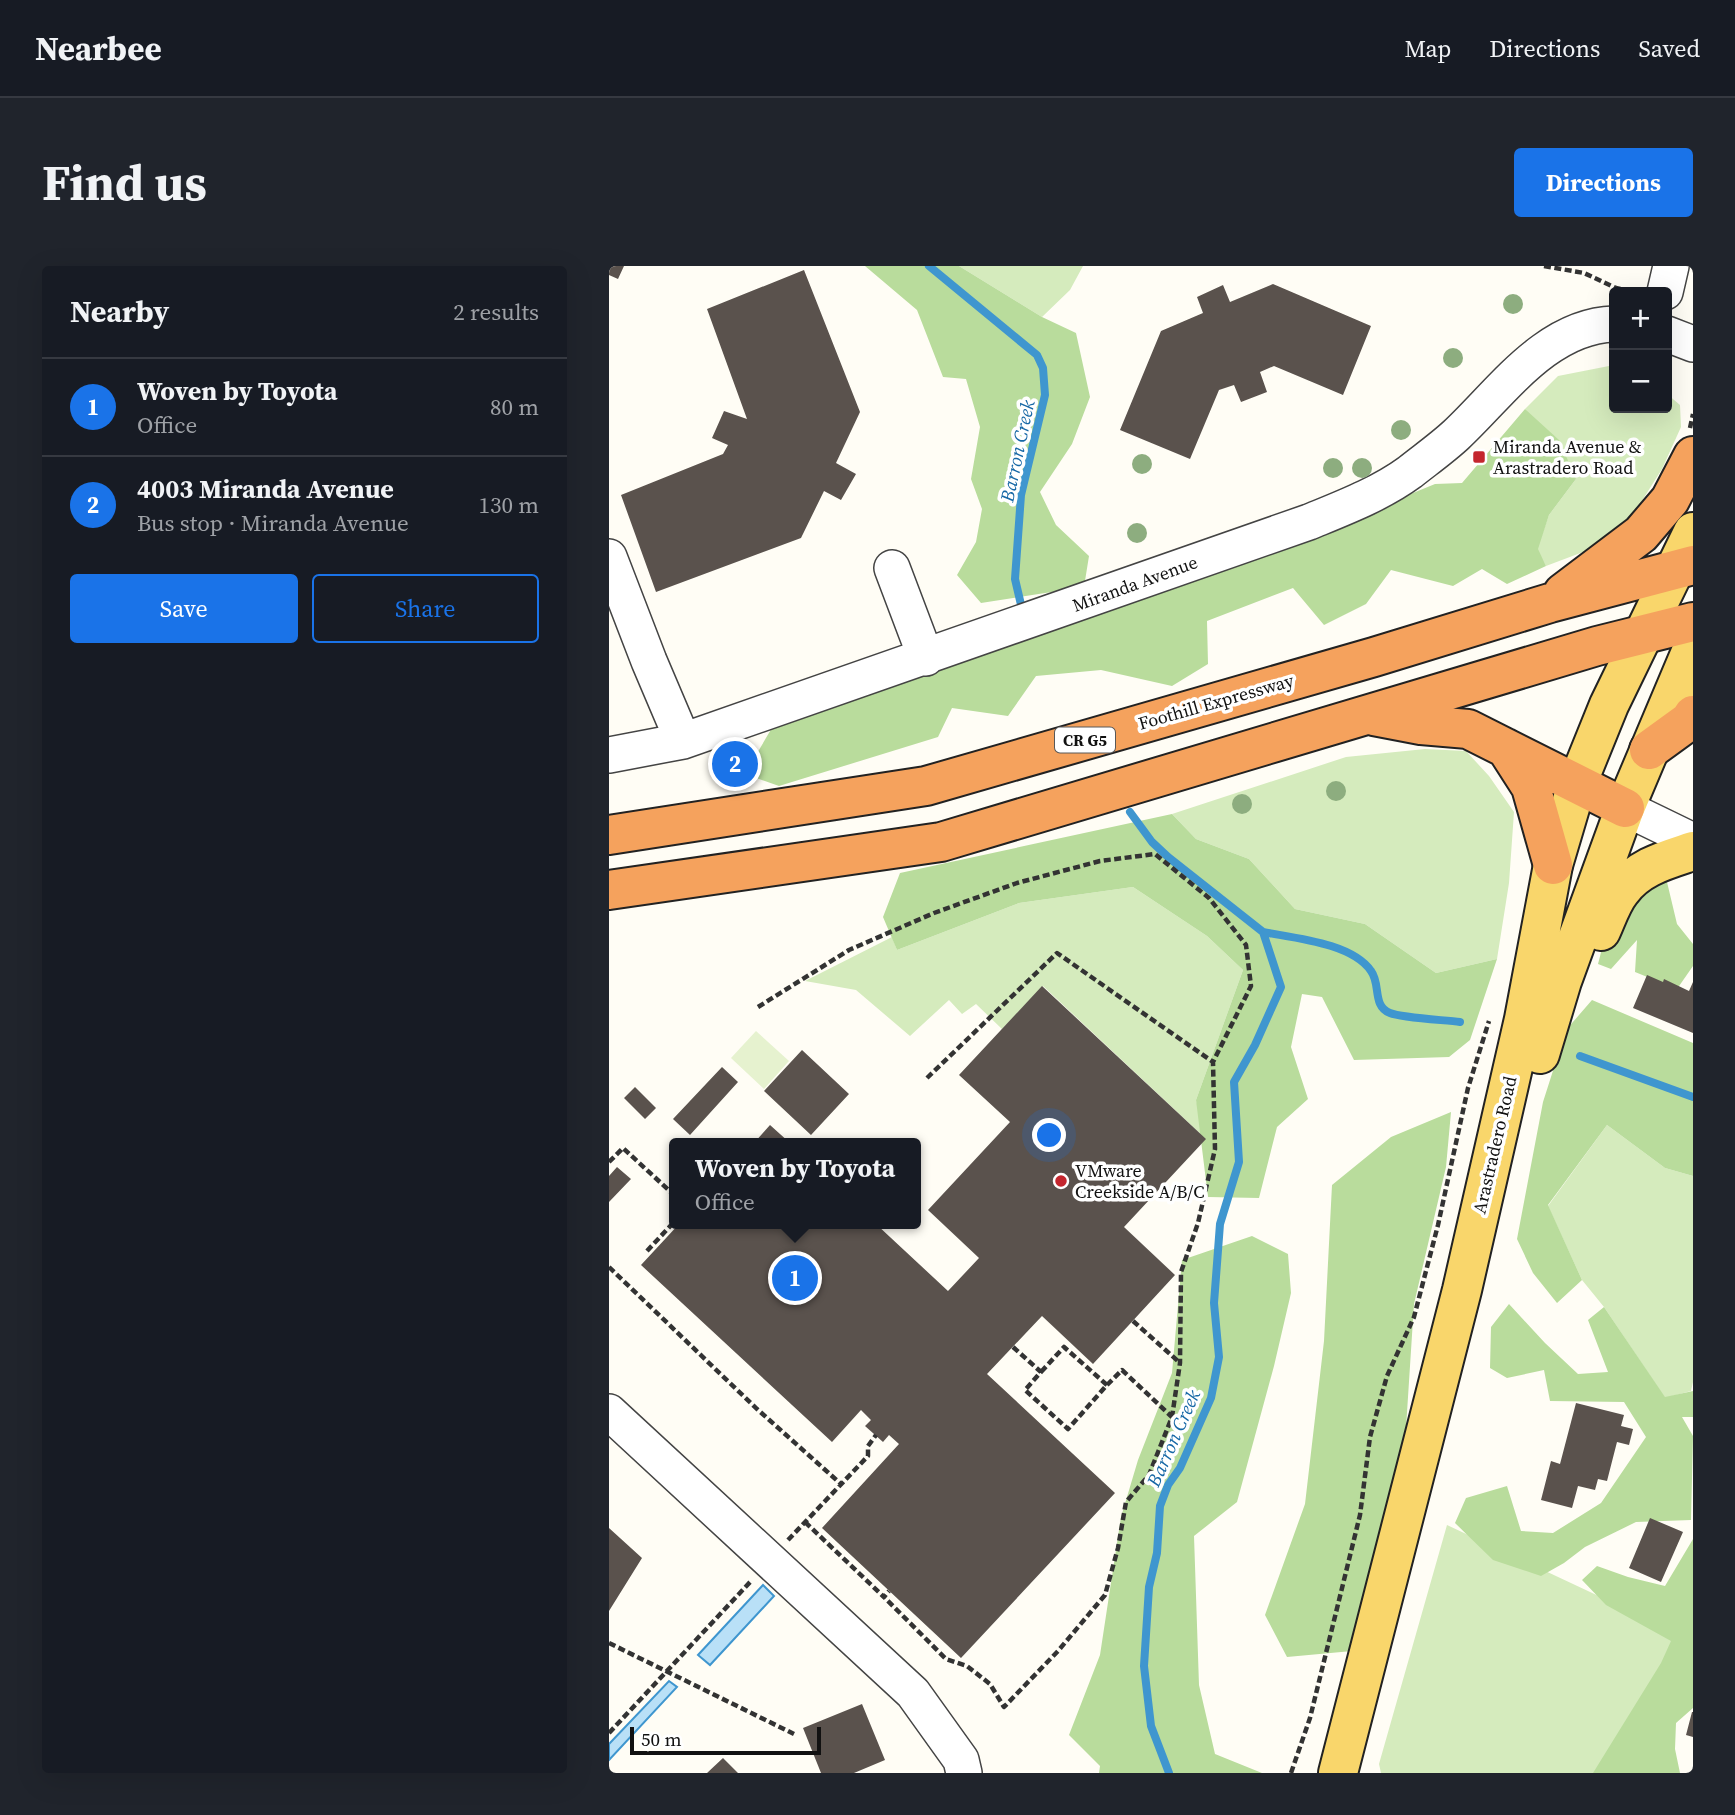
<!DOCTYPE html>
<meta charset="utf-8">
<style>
body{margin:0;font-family:"Source Serif 4",serif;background:#20242c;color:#f1f3f6}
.controls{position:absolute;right:21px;top:21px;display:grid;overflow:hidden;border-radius:7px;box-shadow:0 7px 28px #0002}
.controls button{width:63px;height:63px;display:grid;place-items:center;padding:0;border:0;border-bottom:2px solid #363941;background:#171b24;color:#f1f3f6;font:35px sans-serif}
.scale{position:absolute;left:21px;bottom:18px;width:191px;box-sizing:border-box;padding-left:7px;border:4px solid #111;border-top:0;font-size:19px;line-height:24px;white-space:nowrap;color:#111;-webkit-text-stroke:5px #fff;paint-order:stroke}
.you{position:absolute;left:441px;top:870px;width:24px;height:24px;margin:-18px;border:5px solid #fff;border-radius:50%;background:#1a73e8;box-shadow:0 0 0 10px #1a73e833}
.badge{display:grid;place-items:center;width:46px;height:46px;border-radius:50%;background:#1a73e8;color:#fff;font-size:23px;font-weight:700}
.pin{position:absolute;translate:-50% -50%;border:4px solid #fff;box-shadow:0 2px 7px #0006}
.popup{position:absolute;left:60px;top:872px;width:252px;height:91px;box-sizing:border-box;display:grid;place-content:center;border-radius:7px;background:#171b24;filter:drop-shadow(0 2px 5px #0005);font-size:23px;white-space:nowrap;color:#9ea1a6}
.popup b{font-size:26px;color:#f1f3f6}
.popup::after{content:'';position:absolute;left:50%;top:100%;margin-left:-14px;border:14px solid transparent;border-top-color:#171b24}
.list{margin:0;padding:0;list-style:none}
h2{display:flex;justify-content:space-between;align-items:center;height:91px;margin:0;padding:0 28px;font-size:30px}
h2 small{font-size:23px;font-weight:400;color:#9ea1a6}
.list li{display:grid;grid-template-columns:46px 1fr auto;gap:21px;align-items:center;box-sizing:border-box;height:98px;padding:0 28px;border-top:2px solid #363941}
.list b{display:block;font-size:26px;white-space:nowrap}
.list p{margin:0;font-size:23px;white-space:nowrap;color:#9ea1a6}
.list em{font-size:23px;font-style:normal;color:#9ea1a6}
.actions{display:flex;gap:14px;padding:21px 28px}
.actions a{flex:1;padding:16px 0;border:2px solid #1a73e8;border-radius:7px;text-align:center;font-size:24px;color:#1a73e8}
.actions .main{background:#1a73e8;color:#fff}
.map{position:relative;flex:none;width:1084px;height:1507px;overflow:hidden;border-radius:7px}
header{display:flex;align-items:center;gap:42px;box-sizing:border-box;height:98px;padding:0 35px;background:#171b24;border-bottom:2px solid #363941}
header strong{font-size:33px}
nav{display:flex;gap:38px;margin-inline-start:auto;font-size:24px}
.intro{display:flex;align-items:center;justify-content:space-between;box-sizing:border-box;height:168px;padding:0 42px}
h1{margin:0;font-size:49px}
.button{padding:18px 32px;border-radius:7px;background:#1a73e8;color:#fff;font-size:24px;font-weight:700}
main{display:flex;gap:42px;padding:0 42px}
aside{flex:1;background:#171b24;border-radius:7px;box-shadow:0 7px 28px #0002}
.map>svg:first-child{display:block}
</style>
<header>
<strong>Nearbee</strong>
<nav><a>Map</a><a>Directions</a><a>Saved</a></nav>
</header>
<div class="intro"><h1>Find us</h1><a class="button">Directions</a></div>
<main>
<aside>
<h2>Nearby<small>2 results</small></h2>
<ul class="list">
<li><span class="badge">1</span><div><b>Woven by Toyota</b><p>Office</p></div><em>80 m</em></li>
<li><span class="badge">2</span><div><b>4003 Miranda Avenue</b><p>Bus stop · Miranda Avenue</p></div><em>130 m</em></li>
</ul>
<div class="actions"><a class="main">Save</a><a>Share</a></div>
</aside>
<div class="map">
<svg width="1084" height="1507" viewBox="0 0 1084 1507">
<rect width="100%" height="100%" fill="#fffdf5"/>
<path fill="#d5ebbd" d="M350 0H474L461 24 433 51Z
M1000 100 1005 102V142H1058V128L1071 139 1072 161 1053 203 1017 260 982 283 937 300 928 283 940 249 967 213 916 143 949 110Z
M816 483 857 485 880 510 905 546 900 617 888 693 827 707 756 658 686 643 640 593 587 573 563 548 737 491Z
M524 621 598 670 634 704 587 834 597 873 434 720 393 763 367 738 353 748 340 734 301 770 247 724 196 715 283 671 288 684 410 637Z
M998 859 1056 902 1084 910V1116L1082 1125 1056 1132 995 1041 973 1014 939 940Z
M838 1259 1077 1371 997 1507H772L770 1498Z"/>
<path fill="#b9dc9c" d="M256 0H350L433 51 467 67 481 131 463 178 431 226 447 259 480 290 475 321 372 337 348 309 367 276 373 243 362 213 371 161 357 113 334 111 308 44Z
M916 143 950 174 967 213 940 249 929 283 937 300 898 318 873 303 844 320 782 304 757 338 715 359 684 322 598 355 599 398 563 420 492 404 427 410 399 450 343 442 329 471 170 520 136 508 164 460 694 272 826 218 853 217Z
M563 548 587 573 640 593 686 643 756 658 827 707 888 693 861 774 840 791 745 794 713 731 693 728 682 781 699 833 668 861 650 932 599 931 587 834 634 704 598 670 524 621 410 637 288 684 274 651 291 607Z
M1036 616H1058L1068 658 1084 678V700L1068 723 1026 706 1028 674 1002 703 989 698 996 671Z
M983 734 1084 777V910L1056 902 998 859 939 939 973 1014 948 1037 924 1007 908 973 934 836 957 764Z
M842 846 837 901 805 1038 795 1193 754 1384 678 1391 656 1349 696 1238 715 1075 723 919 782 871Z
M643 970 679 988 682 1027 665 1100 628 1236 585 1270 590 1419 606 1488 653 1507H490L491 1500 460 1469 491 1389 512 1251 529 1194 563 1107 573 994Z
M900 1038 936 1077 969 1108 999 1106 979 1054 995 1041 1056 1131 1084 1125V1151H1073L1084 1170 1082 1254 1027 1256 976 1281 955 1297 932 1310 884 1294 846 1257 857 1232 898 1220 912 1265 944 1267 992 1237 1037 1171 1015 1136 941 1135 935 1104 898 1112 881 1102 882 1061Z
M1084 1273V1442L1067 1457 1066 1483 1071 1507H984L1052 1397 1062 1375 997 1339 973 1314 988 1300 1019 1311 1056 1320Z"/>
<path fill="#e6f2cf" d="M147 765 180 795 155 823 122 792Z"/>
<path fill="#b9e0f7" stroke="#3f96cf" stroke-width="2" d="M154 1319 165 1330 101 1399 89 1389Z
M60 1415 68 1421 0 1494V1478Z"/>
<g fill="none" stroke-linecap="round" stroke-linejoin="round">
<path stroke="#3f96cf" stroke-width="8" d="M320 0 428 89 434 102 436 129 412 229 406 313 413 343
M521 546 543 576 559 591 654 666 672 721 646 779 625 816 630 896 611 958 605 1037 610 1091 602 1132 571 1202 559 1219 551 1240 548 1287 540 1321 535 1400 542 1460 560 1507
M654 666C685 672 743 677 762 705 772 718 763 740 781 747 793 752 836 754 851 756
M971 790 1084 831"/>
</g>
<path fill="#5a524d" d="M0 0H15L9 13 0 9Z
M195 4 251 146 227 197 247 208 232 234 215 225 192 272 47 326 12 229 114 188 119 179 103 172 115 145 138 153 98 43Z
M664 18 762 60 734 129 665 100 651 106 658 126 632 136 625 119 610 124 581 193 511 164 552 65 594 47 588 31 614 19 621 36Z
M1038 709 1054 716 1055 713 1080 725 1084 716V767L1024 742Z
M433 720 597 873 515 961 566 1009 484 1098 433 1050 378 1108 506 1227 352 1392 213 1262 290 1178 280 1169 274 1176 256 1160 262 1154 252 1144 223 1176 32 999 70 958H267L339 1025 370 992 319 944 401 856 350 809Z
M193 784 240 828 202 869 155 825Z
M113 801 129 816 81 869 64 853Z
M26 821 47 842 36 853 15 832Z
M161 859 181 877H145Z
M8 901 22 913 0 936V910Z
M967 1137 1015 1149 1012 1160 1024 1163 1020 1179 1008 1176 998 1215 989 1213 986 1224 969 1220 963 1242 932 1234 942 1195 951 1198Z
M1041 1252 1074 1266 1052 1316 1020 1302Z
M0 1262 33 1292 0 1345Z
M253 1438 276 1494 245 1507H212L194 1462Z
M1083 1446H1084V1471L1077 1469Z
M114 1492 129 1507H98Z"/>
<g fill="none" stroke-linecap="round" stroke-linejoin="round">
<g stroke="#444" stroke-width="38">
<path id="minor" d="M1056 26 1062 0
M1058 68 1084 78
M0 291 40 395 74 475
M283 302 317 392
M0 489 74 475 700 256C734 242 771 228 801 206 816 194 833 182 847 169 892 127 937 60 1005 58
M1016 542 1084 575
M0 1146 304 1427 352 1494 355 1507"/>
</g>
<g stroke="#222" stroke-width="42">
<path id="major" d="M992 665C998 652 1003 636 1012 625 1029 601 1057 594 1084 585
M931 788 953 715 1016 542 1084 381
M729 1507 853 1024 915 753 944 599 968 518 1000 439 1084 266"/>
</g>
<g stroke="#222" stroke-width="42">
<path id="highway" d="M954 327 1032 268 1061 234 1084 190
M765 450 812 459 859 463 1016 542
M897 482 922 521 944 599
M1040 484 1080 455 1084 449
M0 569 317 520 765 391 941 337 1084 299
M0 624 332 576 988 380 1084 356"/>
</g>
<path stroke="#333" stroke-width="4.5" stroke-dasharray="7 3.5" stroke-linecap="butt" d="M935 0 975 7 1007 22 1028 26
M1081 162 1084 148
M149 741 240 684 325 647 408 617 491 595 546 588 600 632 637 679 642 720 604 796 606 883 589 957 572 1006 571 1097 563 1151 540 1209 517 1236 509 1282 496 1329 449 1385 395 1441 381 1418 358 1400 337 1393 275 1331
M318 812 448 687 604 796
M0 896 14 882 65 929
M68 958 69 959
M38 985 65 956
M0 1001 148 1143 232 1218
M524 1055 570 1096
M404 1081 432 1106 416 1124 459 1163 498 1119 455 1081 432 1106
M498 1119 513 1104 563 1151
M196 1256 275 1331 280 1325
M179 1274 259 1190V1180L267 1169
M0 1377 185 1468
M0 1467 143 1314
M682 1507 701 1452 751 1249 761 1171 778 1110 805 1051 829 959 859 822 880 755"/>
<use href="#minor" stroke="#fff" stroke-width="35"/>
<use href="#major" stroke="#f9d66b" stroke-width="38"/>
<use href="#highway" stroke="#f5a25d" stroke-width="38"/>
</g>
<g fill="#8dad7f">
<circle cx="904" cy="38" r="10"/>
<circle cx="844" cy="92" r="10"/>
<circle cx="792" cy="164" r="10"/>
<circle cx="533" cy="198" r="10"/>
<circle cx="724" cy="202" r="10"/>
<circle cx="753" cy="202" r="10"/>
<circle cx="528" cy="267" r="10"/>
<circle cx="727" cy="525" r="10"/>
<circle cx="633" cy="538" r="10"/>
</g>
<g fill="#c4262e" stroke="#fff" stroke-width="2.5">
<rect x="863" y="184" width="14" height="14" rx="3.5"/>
<circle cx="452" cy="915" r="7"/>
</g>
<g text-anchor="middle" stroke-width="7" stroke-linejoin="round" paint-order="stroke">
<rect fill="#fff" stroke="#585858" stroke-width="2" x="446" y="461.5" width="60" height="25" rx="5"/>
<g font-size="16" font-weight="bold" fill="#111">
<text x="476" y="480">CR G5</text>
</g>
<g font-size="18" fill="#111" stroke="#fff" text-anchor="start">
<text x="884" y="187">Miranda Avenue &amp;<tspan x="884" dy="21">Arastradero Road</tspan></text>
<text x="466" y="911">VMware<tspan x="466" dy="21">Creekside A/B/C</tspan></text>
</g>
<g font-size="18" fill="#111" stroke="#fff">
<text transform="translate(526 318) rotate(-20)" y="6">Miranda Avenue</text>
<text transform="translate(607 436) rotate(-16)" y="6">Foothill Expressway</text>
<text transform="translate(886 879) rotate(-77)" y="6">Arastradero Road</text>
</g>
<g font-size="19" font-style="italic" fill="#1768a6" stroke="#fff">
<text transform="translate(408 185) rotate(-78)" y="7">Barron Creek</text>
<text transform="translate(564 1172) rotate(-66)" y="7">Barron Creek</text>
</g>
</g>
</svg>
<div class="controls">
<button>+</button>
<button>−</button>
</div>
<div class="scale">50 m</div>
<div class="you"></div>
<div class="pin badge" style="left:186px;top:1012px">1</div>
<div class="popup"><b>Woven by Toyota</b>Office</div>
<div class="pin badge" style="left:126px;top:498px">2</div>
</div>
</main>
